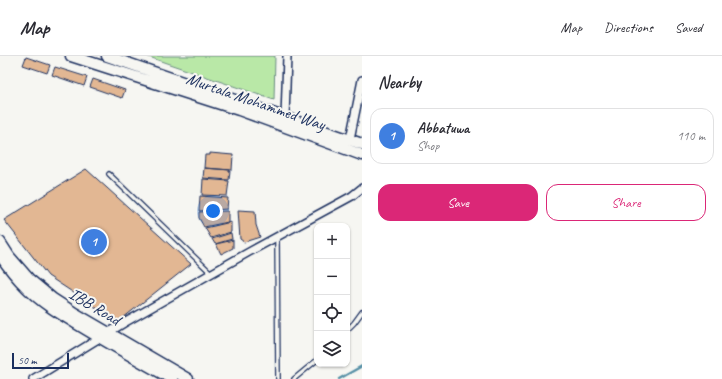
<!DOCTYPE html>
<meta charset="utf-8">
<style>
body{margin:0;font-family:Caveat,sans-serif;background:#f7f7f7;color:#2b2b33}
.controls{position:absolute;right:12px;bottom:12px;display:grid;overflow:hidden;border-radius:8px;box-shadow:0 1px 3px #0004}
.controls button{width:36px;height:36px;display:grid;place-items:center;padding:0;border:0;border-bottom:1px solid #e1e1e2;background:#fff;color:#2b2b33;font:20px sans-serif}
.scale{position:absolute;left:12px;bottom:10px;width:57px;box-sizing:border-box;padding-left:4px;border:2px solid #1b2f5e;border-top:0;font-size:11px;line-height:14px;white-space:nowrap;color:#1b2f5e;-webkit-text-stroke:3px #f6f6f2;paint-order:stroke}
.you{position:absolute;left:213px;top:155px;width:14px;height:14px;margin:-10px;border:3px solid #fff;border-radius:50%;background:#1a73e8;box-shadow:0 0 0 6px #1a73e833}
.badge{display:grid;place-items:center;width:26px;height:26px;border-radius:50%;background:#db2777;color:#fff;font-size:13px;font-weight:700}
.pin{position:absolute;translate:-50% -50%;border:2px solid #fff;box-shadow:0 1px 4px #0006}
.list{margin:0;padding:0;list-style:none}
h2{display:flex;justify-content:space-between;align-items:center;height:52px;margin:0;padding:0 16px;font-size:17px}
h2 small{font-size:13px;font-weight:400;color:#7c7c81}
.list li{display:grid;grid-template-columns:26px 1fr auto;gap:12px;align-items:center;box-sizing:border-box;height:56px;margin:0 8px 8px;padding:0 8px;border:1px solid #e1e1e2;border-radius:12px}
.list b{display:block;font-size:15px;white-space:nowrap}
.list p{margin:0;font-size:13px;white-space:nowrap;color:#7c7c81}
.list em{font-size:13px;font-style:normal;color:#7c7c81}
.actions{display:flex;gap:8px;padding:12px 16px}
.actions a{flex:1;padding:9px 0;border:1px solid #db2777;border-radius:12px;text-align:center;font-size:14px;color:#db2777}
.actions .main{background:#db2777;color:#fff}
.icon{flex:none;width:22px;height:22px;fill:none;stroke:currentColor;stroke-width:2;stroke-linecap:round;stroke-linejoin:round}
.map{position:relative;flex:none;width:362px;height:323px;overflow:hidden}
header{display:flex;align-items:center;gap:24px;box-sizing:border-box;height:56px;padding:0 20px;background:#fff;border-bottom:1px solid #e1e1e2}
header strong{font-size:19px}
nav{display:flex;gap:22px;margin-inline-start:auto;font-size:14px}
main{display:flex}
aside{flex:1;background:#fff}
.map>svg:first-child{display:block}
</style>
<header>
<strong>Map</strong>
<nav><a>Map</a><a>Directions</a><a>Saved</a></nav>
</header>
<main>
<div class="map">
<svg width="362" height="323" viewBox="0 0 362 323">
<rect width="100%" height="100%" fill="#f6f6f2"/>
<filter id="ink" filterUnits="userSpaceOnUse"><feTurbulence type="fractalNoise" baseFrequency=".025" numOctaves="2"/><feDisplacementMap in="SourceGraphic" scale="8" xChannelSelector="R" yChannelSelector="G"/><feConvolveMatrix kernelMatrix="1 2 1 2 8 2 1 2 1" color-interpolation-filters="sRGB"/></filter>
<g filter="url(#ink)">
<path fill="#b9e8a7" stroke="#6a8c82" d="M146 0H275L274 44Z"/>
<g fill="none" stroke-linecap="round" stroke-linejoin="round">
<path stroke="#5790a6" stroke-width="2.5" d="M339 323 362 310"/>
</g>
<path fill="#e2b793" stroke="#1b2f5e" d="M26 1 50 9 47 17 23 9Z
M55 11 87 21 84 30 52 19Z
M93 23 125 34 122 42 90 31Z
M210 97 233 99 232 114 204 112 205 99H210Z
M204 112 230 114 229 124 203 122Z
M86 113 191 208 118 266 48 220 4 164Z
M203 123 229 125 227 140 202 139Z
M200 140 228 142 227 153 199 155Z
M238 154 255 155 256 169 260 181 244 186 240 183Z
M228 155V166L204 171 199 162V156Z
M231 166V176L211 182 205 172Z
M231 177 232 183 215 188 212 183Z
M233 184V192L221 198 216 188Z"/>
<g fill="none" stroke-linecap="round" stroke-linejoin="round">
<g stroke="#1b2f5e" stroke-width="6">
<path id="lane" d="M109 118 211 217
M277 181 278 323
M347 274 354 267 362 256
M294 323 317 304"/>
</g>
<g stroke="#1b2f5e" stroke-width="10">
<path id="street" d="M285 62 287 0
M350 83 362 24
M33 323 124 267 249 196 352 140 362 132"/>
</g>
<g stroke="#1b2f5e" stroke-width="13">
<path id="secondary" d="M71 0 239 54 362 99
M107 0 362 88
M0 186 9 200 29 223 53 243 73 256 188 323
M0 199C8 211 17 222 27 232 42 247 59 257 77 268 108 287 140 305 172 323"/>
</g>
<use href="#lane" stroke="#f6f6f2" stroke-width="3.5"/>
<use href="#street" stroke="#f6f6f2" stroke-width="7"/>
<use href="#secondary" stroke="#f6f6f2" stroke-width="10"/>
</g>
</g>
<g text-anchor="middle" stroke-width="4" stroke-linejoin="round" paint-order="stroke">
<g font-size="17" fill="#1b2f5e" stroke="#f6f6f2">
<text transform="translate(256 45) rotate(19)" y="6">Murtala Mohammed Way</text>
<text transform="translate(95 250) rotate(31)" y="6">IBB Road</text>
</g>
</g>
</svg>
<div class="controls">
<button>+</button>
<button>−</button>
<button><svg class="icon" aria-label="locate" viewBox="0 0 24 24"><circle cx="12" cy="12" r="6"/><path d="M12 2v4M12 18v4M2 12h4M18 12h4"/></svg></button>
<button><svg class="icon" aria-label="layers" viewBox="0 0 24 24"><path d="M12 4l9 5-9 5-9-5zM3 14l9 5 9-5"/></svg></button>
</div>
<div class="scale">50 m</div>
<div class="you"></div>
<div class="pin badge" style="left:94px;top:186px;background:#3f7fe0">1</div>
</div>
<aside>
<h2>Nearby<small></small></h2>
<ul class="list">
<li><span class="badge" style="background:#3f7fe0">1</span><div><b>Abbatuwa</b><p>Shop</p></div><em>110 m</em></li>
</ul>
<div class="actions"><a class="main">Save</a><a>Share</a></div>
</aside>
</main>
